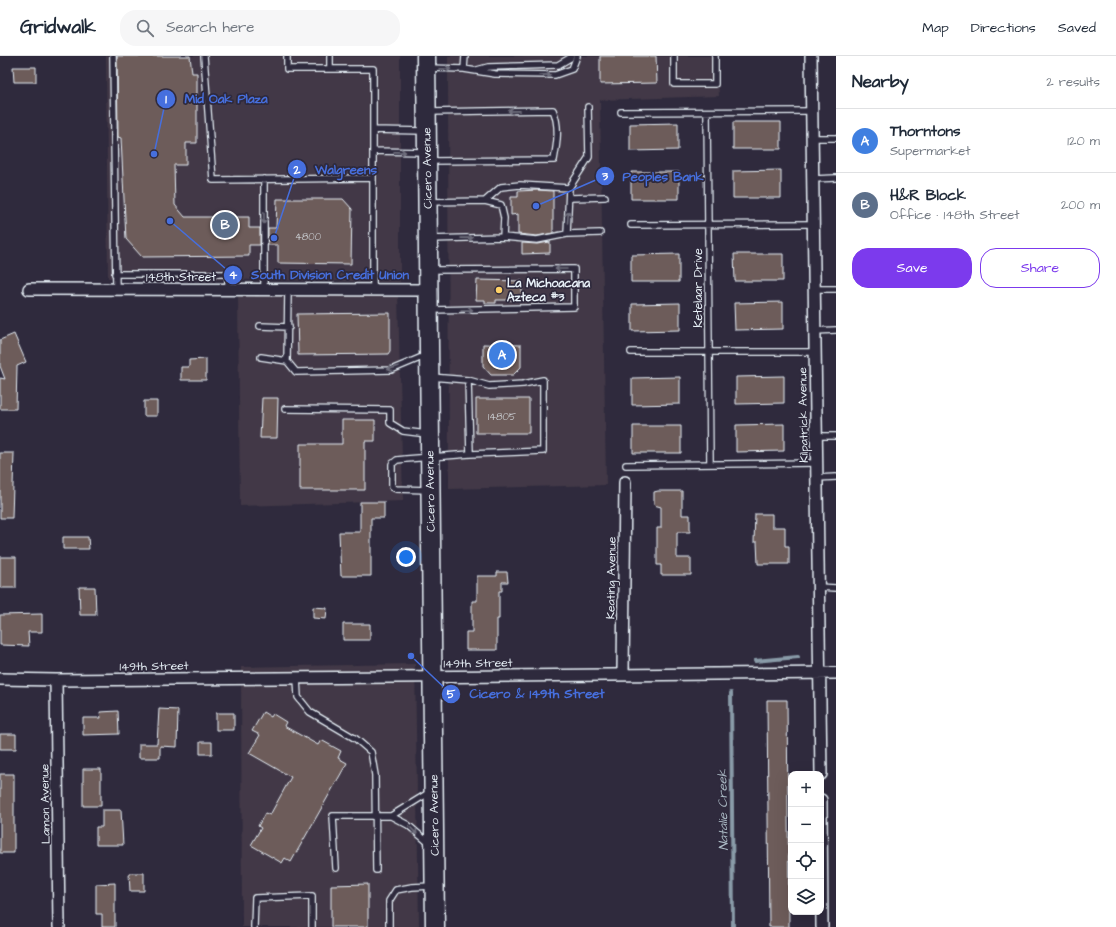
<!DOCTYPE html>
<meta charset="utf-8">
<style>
body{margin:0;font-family:"Architects Daughter",sans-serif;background:#f6f6f7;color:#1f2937}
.controls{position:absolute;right:12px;bottom:12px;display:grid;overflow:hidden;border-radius:8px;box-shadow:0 4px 16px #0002}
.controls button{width:36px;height:36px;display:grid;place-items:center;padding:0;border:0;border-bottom:1px solid #e0e1e3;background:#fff;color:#1f2937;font:20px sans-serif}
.you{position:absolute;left:406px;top:501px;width:14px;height:14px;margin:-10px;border:3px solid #fff;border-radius:50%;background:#1a73e8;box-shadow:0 0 0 6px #1a73e833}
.badge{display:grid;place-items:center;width:26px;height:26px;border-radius:50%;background:#7c3aed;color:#fff;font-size:13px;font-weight:700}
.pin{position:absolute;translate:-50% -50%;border:2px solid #fff;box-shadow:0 1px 4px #0006}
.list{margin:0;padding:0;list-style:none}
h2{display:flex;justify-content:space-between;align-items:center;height:52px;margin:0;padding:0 16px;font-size:17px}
h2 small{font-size:13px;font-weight:400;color:#747a83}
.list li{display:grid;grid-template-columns:26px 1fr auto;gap:12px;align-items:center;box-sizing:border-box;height:64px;padding:0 16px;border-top:1px solid #e0e1e3}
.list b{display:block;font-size:15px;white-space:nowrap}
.list p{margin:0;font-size:13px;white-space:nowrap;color:#747a83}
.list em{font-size:13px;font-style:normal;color:#747a83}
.actions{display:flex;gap:8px;padding:12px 16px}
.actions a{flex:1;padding:9px 0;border:1px solid #7c3aed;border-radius:16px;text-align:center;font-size:14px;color:#7c3aed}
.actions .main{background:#7c3aed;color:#fff}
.icon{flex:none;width:22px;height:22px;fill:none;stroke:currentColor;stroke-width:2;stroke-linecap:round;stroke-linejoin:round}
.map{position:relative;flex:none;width:836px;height:871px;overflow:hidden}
header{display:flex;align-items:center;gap:24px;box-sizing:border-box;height:56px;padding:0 20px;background:#fff;border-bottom:1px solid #e0e1e3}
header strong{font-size:19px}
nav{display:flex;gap:22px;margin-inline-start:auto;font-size:14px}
.search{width:280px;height:36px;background:#f6f6f7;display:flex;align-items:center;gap:10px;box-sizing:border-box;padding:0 14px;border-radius:16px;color:#747a83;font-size:15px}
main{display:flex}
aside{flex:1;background:#fff}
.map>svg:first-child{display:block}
</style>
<header>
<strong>Gridwalk</strong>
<div class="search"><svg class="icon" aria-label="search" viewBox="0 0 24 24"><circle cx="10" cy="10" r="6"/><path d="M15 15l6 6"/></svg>Search here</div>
<nav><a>Map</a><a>Directions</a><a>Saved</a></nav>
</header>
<main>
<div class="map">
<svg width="836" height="871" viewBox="0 0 836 871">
<rect width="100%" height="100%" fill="#2f2a3d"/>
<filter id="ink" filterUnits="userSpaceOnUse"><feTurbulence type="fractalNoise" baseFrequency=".025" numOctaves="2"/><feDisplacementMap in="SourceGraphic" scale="8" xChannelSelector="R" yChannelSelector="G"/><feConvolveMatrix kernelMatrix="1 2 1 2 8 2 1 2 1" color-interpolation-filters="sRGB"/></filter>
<g filter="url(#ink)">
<path fill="#423946" d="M106 0H400V226L108 222Z
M448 0H717L719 40 600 44 606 429 449 433Z
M238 239H398L403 445 240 450Z
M415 608 419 871H242L241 611Z"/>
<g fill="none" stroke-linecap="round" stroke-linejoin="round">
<path stroke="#899ba8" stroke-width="4" d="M755 605 798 601
M731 637 733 871"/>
</g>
<path fill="#6d5b5a" stroke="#e8f1f8" d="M117 0H190L192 17H197V87H186V109H174L175 149 185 161H249V172H260V189H249V200L142 201 126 183 121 82 118 81Z
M600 0H656L657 27 600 28Z
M13 11H36V26H14Z
M733 66H781V93H733Z
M678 67V94L630 95V68Z
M781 114V142H733V115Z
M631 116H679V143H631Z
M538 134 553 135V177L537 180 518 178V158L511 159V141H518V135Z
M277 143H343L352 153 351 208 278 207V189H268V172H276Z
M550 186V197L522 198V187L537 188Z
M679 198V226H631V199Z
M734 198H783V225H735Z
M477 224 522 225V244H496V247H485V244H476Z
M783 246V273L735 274 734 247Z
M680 247V274L632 275V248Z
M390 257V295L388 298 298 299 297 258Z
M14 278 26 306 17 310 16 353H0V322L5 323 0 310V284Z
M483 288 521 289V311L513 319H491L483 310Z
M206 303V324H181V311H189V304Z
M784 320V347L736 348V321Z
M680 321V348L632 349V322Z
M262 342H278L277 382H260Z
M476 343H529V377H476Z
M144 345H157V360H144Z
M342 364H375V385H365V434H300V388H342Z
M784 368V395L736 396V369Z
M633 370H681V397H633Z
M0 397H14L12 462H0Z
M658 435H682V459H690V476H677V502H691V519H661V509H657V472H661V451L654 449V436Z
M360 446H384V462H371V520H341L339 476H360Z
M755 458H772V471H785V490H789V508H758L757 486H754Z
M63 481H88L89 493H63Z
M0 501H16V532H0Z
M497 516H507L508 526H502V535H499V563H497V594H466V576H472V545H477V520H497Z
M79 531H95L96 559H80Z
M313 551 327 552 326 563 313 562Z
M42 558V576H28L29 590 0 589V559Z
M343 568H370V584H343Z
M767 644H787L789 871H769Z
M159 653 178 654 177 691 160 690V702H139V688H157Z
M118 655 119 678 83 679V662H101L100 656Z
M263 656 271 661 273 658 286 666 284 670 318 689 321 684 341 695 338 702 347 707 291 806 285 802 282 807 251 789 261 772 258 770 265 757 270 759 291 721 249 697 260 679 252 675Z
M216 657H234V674H216Z
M0 678H16V693H0Z
M200 686H212V698H200Z
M83 713H101V750H83Z
M0 718H14V797H0Z
M102 754H121L123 789H96V771H102Z
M129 817H144V835H130Z
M115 827V871H102V858H96V828Z
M368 828V871H331V829Z"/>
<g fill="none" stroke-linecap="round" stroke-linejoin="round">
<g stroke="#e8f1f8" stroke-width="8">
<path id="lane" d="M113 0 116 233
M204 0 213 124 373 122V234
M287 0V13H373V122
M674 0V28H715V0
M428 12 464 13 495 18 555 19 572 13 577 0
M330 13V0
M464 13 465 0
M477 14 488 11 558 9 570 2 571 0
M429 56 553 54C560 70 557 88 554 104L429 105
M621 56 812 55
M707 56 710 408
M373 74 424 75
M812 82H836
M373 95 425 96
M813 123 836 122
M569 132 589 101 588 51
M570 142 605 141
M485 145 501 131 520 129 569 132 567 178 537 184 503 181
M429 146 485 145 501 149 504 162 503 181 430 183
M631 169 814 168
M567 178 600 177
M430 214 574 213V251L431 254
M115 218H228V234
M814 233H836
M264 234V123
M260 270 289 271
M815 275 836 274
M631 296H815
M261 301 287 305 288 234
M287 305 296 316 391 314 427 299
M468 324 489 330 523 328 543 324V395L470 398
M285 353 390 354V367L403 375 427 378
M816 380H836
M626 409 817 407
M817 422 836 421
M428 434 396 433 392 431V408L397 404 406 403 470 398 468 324 431 321
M818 531 836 532
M297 622 298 641 310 656 356 683 371 696 375 719 376 814
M391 760 430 736
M336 812 333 760H391L408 769 430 788
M254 871 255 842 312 840V871
M389 871V845L396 834 412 831 432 830"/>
</g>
<g stroke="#e8f1f8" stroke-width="14">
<path id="street" d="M811 0 821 718
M29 233 428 234
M623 618 625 426
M0 623 56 624 836 617
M56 624 59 871
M821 744 822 871"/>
</g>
<g stroke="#e8f1f8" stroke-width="21">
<path id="primary" d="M426 0 435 871"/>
</g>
<use href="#lane" stroke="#2f2a3d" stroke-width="5.5"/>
<use href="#street" stroke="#2f2a3d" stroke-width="11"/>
<use href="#primary" stroke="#2f2a3d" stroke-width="18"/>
</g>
<defs><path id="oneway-shaft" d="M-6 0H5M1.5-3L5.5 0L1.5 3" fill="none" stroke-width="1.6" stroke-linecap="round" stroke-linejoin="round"/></defs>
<g stroke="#70707e">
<use href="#oneway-shaft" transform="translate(445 13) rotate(2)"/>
<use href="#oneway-shaft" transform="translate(545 19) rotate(1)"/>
<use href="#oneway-shaft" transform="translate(514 55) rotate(179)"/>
<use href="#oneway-shaft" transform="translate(400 96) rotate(1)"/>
<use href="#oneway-shaft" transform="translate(568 161) rotate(-85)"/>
<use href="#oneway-shaft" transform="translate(264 162) rotate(90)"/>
<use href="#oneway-shaft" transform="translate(467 182) rotate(-1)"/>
<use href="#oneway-shaft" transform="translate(561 213) rotate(180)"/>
<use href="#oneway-shaft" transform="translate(467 254) rotate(-1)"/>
<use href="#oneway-shaft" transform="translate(393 312) rotate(164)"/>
<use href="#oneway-shaft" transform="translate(413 774) rotate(46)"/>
</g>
</g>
<circle fill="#ffd166" stroke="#2f2a3d" stroke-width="1.5" cx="499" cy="234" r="4"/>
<g text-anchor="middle" stroke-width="3.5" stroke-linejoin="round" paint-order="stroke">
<g font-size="10" fill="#c9ccd0">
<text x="308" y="184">4800</text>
<text x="502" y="364">14805</text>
</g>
<g font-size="12" fill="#e8f1f8" stroke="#2f2a3d">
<text transform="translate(427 112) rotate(-91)" y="4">Cicero Avenue</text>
<text x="181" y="225">148th Street</text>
<text transform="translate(698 232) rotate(-90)" y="4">Ketelaar Drive</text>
<text transform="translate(803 359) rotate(-91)" y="4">Kilpatrick Avenue</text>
<text transform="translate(430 435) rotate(-91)" y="4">Cicero Avenue</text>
<text transform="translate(611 522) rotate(-89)" y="4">Keating Avenue</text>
<text transform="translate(478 607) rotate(-1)" y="4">149th Street</text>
<text transform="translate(154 610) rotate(-1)" y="4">149th Street</text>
<text transform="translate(45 748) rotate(-91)" y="4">Lamon Avenue</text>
<text transform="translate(434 759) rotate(-91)" y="4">Cicero Avenue</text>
</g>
<g font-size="12" font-weight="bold" fill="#e8f1f8" stroke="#2f2a3d" text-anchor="start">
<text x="507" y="231">La Michoacana<tspan x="507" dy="14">Azteca #3</tspan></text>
</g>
<g font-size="13" font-style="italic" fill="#a9b8c3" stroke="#2f2a3d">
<text transform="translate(722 754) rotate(-91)" y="5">Natalie Creek</text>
</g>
</g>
<path fill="none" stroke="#466fde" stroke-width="1.5" d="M154 98L166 43M274 182L297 113M536 150L605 120M170 165L233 219M411 600L451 638"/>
<g fill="#466fde" stroke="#2f2a3d" stroke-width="1.5">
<circle cx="154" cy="98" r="4"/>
<circle cx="274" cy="182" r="4"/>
<circle cx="536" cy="150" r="4"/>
<circle cx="170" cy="165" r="4"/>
<circle cx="411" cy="600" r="4"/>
<circle cx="166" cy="43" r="10"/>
<circle cx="297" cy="113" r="10"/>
<circle cx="605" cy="120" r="10"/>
<circle cx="233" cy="219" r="10"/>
<circle cx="451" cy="638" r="10"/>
</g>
<g font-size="12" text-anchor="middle" font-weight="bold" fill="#fff">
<text x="166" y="47">1</text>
<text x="297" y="118">2</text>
<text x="605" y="124">3</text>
<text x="233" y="223">4</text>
<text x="451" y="642">5</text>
</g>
<g font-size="13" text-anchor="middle" font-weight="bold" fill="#466fde" stroke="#2f2a3d" stroke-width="3.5" stroke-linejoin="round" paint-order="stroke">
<text x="226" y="47">Mid Oak Plaza</text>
<text x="346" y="118">Walgreens</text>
<text x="663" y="125">Peoples Bank</text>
<text x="330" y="223">South Division Credit Union</text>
<text x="537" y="642">Cicero &amp; 149th Street</text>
</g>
</svg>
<div class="controls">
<button>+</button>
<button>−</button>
<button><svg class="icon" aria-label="locate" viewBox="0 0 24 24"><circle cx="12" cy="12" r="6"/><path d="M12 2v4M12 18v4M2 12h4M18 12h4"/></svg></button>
<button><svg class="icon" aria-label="layers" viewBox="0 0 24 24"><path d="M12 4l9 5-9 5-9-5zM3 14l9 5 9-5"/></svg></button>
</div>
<div class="you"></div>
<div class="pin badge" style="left:502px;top:299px;background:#3f7fe0">A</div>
<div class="pin badge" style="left:225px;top:169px;background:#5c6f8a">B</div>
</div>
<aside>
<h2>Nearby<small>2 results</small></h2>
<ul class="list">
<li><span class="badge" style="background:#3f7fe0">A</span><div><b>Thorntons</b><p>Supermarket</p></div><em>120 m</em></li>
<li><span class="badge" style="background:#5c6f8a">B</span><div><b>H&amp;R Block</b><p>Office · 148th Street</p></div><em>200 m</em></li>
</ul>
<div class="actions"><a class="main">Save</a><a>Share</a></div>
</aside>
</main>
